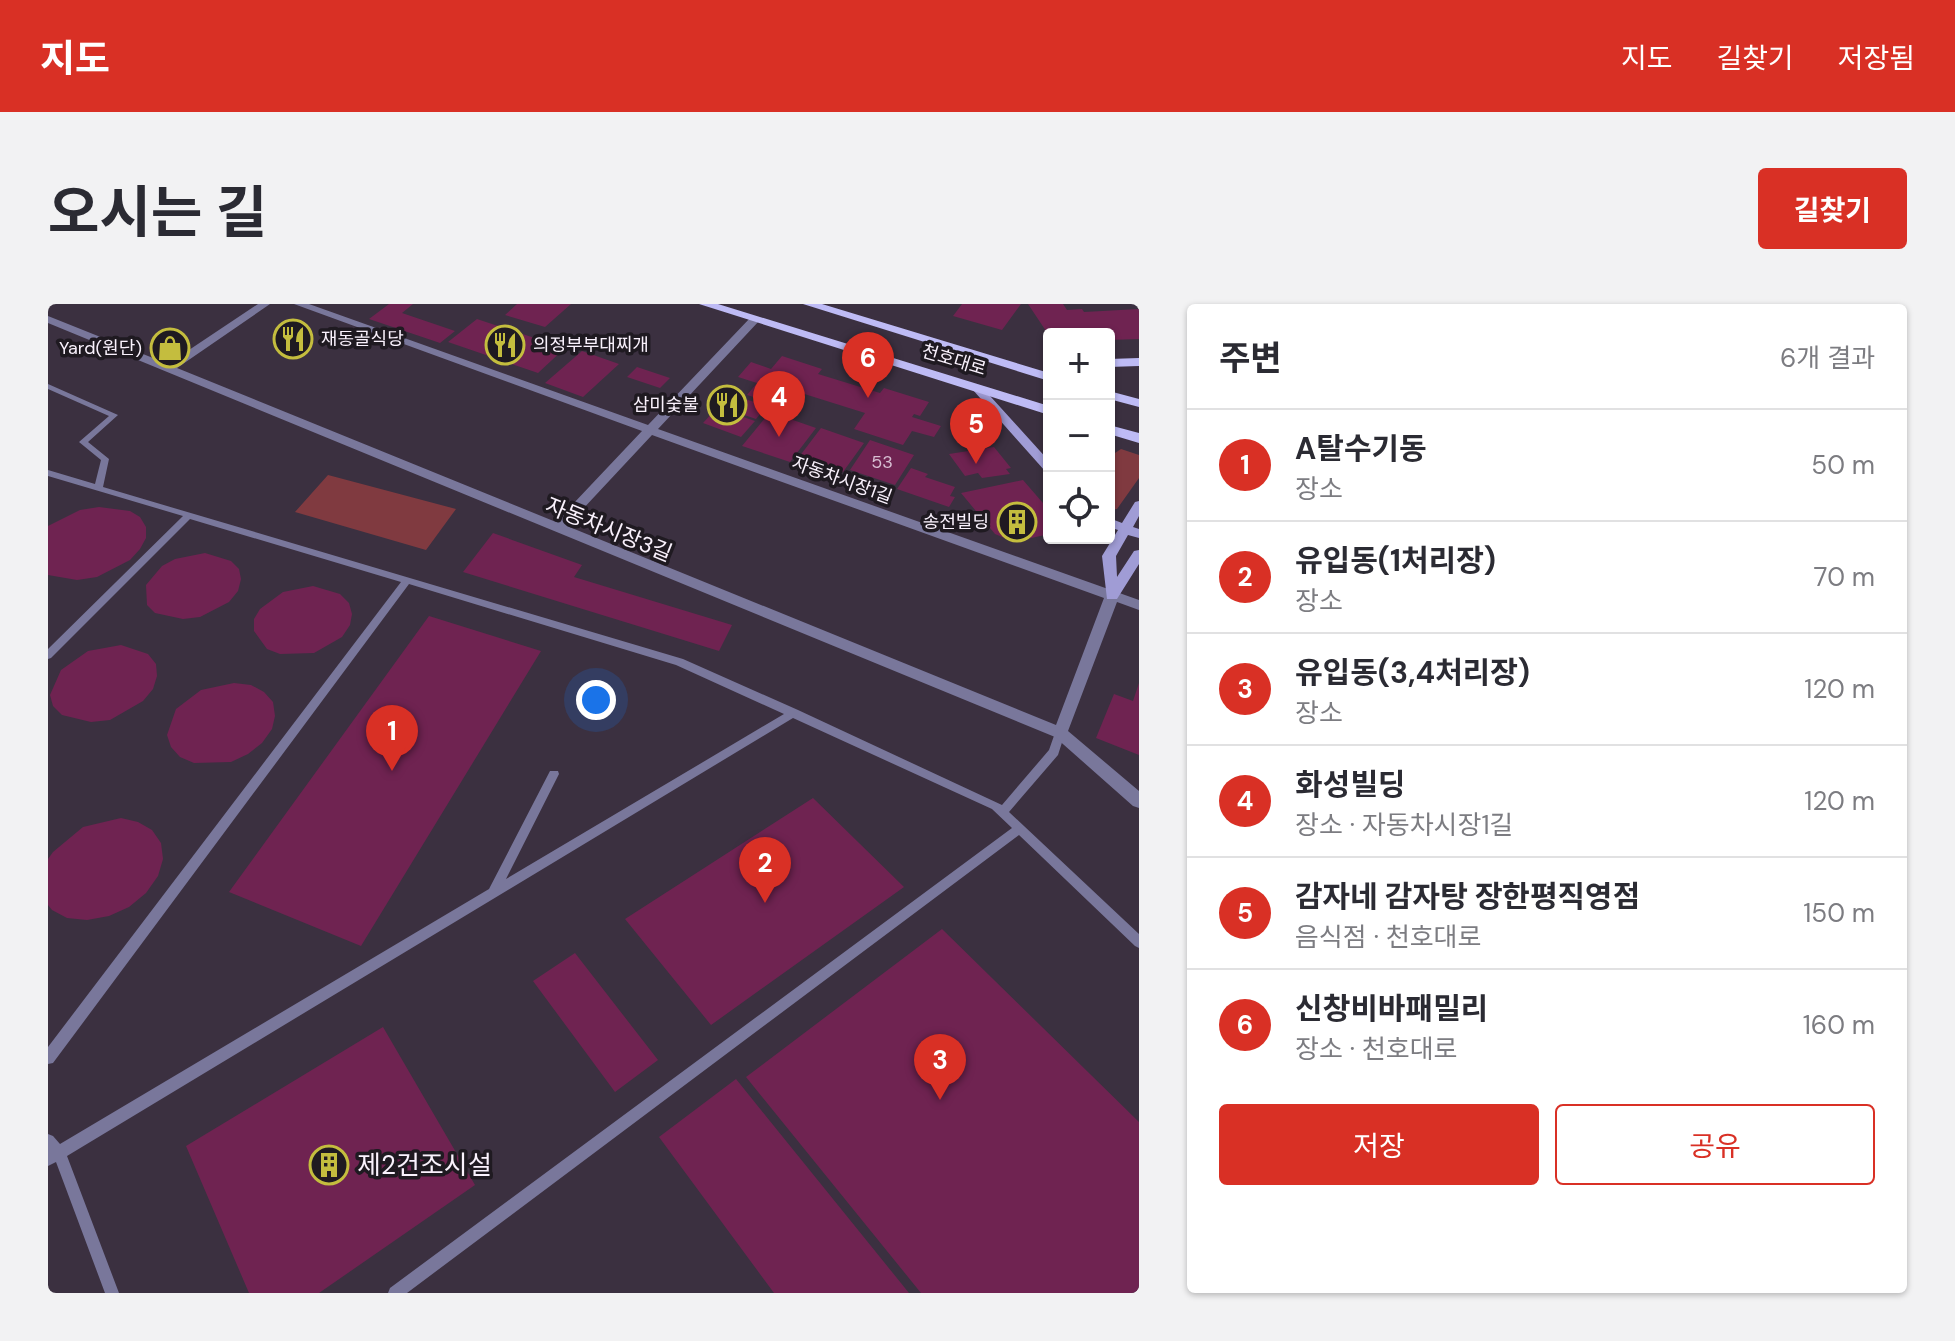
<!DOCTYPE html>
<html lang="ko">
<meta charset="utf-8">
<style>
body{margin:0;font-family:"DM Sans","Noto Sans KR",sans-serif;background:#f2f2f3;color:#2b2b33}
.controls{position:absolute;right:24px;top:24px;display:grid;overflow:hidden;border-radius:8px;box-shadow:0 2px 6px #0004}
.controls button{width:72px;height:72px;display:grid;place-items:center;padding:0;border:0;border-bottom:2px solid #e1e1e2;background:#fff;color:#2b2b33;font:40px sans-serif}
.you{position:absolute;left:548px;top:396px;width:28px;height:28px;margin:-20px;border:6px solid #fff;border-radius:50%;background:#1a73e8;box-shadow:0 0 0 12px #1a73e833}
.badge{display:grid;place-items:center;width:52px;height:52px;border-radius:50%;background:#d93025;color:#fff;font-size:26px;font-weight:700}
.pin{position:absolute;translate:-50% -66px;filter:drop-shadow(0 2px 4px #0008)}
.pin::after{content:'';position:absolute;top:42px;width:28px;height:24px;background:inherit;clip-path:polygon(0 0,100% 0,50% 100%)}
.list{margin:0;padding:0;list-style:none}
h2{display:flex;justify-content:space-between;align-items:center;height:104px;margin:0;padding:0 32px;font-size:34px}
h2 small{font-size:26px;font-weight:400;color:#7c7c81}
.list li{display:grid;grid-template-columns:52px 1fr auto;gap:24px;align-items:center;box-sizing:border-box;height:112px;padding:0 32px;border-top:2px solid #e1e1e2}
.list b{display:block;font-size:30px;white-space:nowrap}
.list p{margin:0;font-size:26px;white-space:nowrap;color:#7c7c81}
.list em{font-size:26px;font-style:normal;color:#7c7c81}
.actions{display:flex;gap:16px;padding:24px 32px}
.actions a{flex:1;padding:18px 0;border:2px solid #d93025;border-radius:8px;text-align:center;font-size:28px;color:#d93025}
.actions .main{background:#d93025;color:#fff}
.icon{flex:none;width:44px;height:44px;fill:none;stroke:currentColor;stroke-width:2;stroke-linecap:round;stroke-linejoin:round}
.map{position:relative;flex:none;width:1091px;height:989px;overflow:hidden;border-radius:8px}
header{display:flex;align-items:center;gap:48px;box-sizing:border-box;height:112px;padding:0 40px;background:#d93025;color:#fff}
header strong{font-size:38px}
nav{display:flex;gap:44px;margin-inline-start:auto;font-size:28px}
.intro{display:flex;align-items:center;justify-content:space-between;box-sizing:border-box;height:192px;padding:0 48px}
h1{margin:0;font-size:56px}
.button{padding:20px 36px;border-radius:8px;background:#d93025;color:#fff;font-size:28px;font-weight:700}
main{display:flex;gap:48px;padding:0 48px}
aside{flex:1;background:#fff;border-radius:8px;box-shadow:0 2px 6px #0004}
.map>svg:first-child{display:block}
</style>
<header>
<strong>지도</strong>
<nav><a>지도</a><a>길찾기</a><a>저장됨</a></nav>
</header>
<div class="intro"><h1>오시는 길</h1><a class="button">길찾기</a></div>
<main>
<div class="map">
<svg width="1091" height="989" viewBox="0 0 1091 989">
<rect width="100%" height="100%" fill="#3b3040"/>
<path fill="#803a40" d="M1073 145 1091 151V174L1069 205 1061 206V153Z
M280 171 408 205 378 246 247 208Z"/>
<path fill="#6f2351" d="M341 0H365L354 9 407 27 392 39 321 15Z
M469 0H523L497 23 457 11Z
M914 0H973L954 26 905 12Z
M980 0H1015L1019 6 1034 5 1036 8 1091 5V35L1061 36V30H1000Z
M429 15 517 44 490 69 400 38Z
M534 47 571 60 535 93 497 79Z
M734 52 774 65 770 70 832 89 836 84 881 98 872 112 866 110 864 113 893 122 886 133 864 127 855 141 806 125 817 109 750 88 738 103 699 91 709 79 690 73 703 58 723 65Z
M589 63 622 74 612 84 579 73Z
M681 90 719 102 708 115 670 102Z
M669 104 707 117 693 133 655 119Z
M722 108 768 124 742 158 694 142Z
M773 124 816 139 795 168 751 153Z
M822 136 866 151 847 181 802 166Z
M946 143 963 164 958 165 962 170 934 174 930 169 917 172 901 150Z
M863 164 880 170 877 173 907 183 902 192 907 193 901 203 849 185Z
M975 176 1001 206V230L966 238 947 230 913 189Z
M51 203 82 207 92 213 98 223V234L92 245 82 256 49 273 29 276 0 271V222L32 206Z
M445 229 534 261 526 273 684 321 671 347 415 268Z
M157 249 183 257 191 265 193 275 190 287 181 298 152 313 135 315 107 309 99 301 98 281 114 262 127 255Z
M265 282 292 290 301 299 304 310 302 321 294 333 266 349 232 350 219 345 206 327V315L212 305 235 288Z
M381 312 493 347 313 642 181 588Z
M73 341 100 350 108 360 109 372 105 385 95 397 62 416 43 418 14 411 5 402 2 391 13 366 40 347Z
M186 379 203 381 216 388 225 398 227 412 224 425 214 439 200 450 183 458 146 459 132 453 123 443 119 431 128 405 153 386Z
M1091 379V451L1048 434 1066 390 1085 397Z
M765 494 856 583 663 721 577 615Z
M73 514 90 518 104 526 113 539 115 555 110 572 98 589 81 603 61 612 39 616 19 614 4 606 0 601V555L5 548 35 523Z
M894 625 1091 818V989H873L698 773Z
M527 649 610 756 567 788 485 677Z
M335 723 427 881 271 989H201L138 842Z
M688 775 861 989H726L611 833Z"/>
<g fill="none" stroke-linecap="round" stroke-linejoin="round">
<path fill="#79779b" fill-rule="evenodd" d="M0 80 70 111 40 138 61 155 55 183 635 355 750 406 954 501 1001 446 1008 426H1016L1017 429 1010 451 961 508 1091 630V644L1087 642 971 531 359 989H340L342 984 964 524 944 505 745 414 19 852 71 989H57L8 858 0 862V830L5 832 12 840 441 585 502 467H510L511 470 458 575 736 410 628 361 361 280 5 759 0 760V743L353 278 142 215 3 354 0 355V345L135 212 0 172V166L47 180 53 156 31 138 61 112 0 85Z"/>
<path fill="#79779b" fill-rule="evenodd" d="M210 0H222L129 64 508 218 594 127 246 0H261L600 121 703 13H711V17L610 125 1091 296V306L1069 298 1020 427 1091 487V504L1085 502 1007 433 0 19V12L120 60ZM604 131 1056 294 1008 421 519 222Z"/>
<path fill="#a09cd5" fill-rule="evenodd" d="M925 82H933L1001 157V168L997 167 925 86Z
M1091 197V212L1085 223 1091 225V234L1080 231 1068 252 1069 273 1086 247 1091 246V260L1069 295H1059L1054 252 1070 226 1061 223V214L1074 219 1087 198Z"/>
<path fill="#bebbf5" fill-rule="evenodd" d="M651 0H670L1001 102V111Z
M755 0H774L1001 69V77Z
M1091 54V62L1061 63V55Z
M1061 87 1091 95V103L1061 95Z
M1061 121 1091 129V139L1061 130Z"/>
</g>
<defs>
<g id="restaurant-ring" transform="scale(2)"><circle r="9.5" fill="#1f1a21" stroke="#c4bd3e" stroke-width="1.5"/><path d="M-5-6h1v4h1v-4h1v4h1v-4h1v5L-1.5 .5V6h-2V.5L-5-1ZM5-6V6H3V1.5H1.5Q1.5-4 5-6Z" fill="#c4bd3e"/></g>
<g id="shop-ring" transform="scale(2)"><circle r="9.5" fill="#1f1a21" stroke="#c4bd3e" stroke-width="1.5"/><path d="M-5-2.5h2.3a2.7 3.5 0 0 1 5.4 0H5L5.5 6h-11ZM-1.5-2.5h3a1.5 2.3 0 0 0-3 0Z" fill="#c4bd3e"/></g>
<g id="building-ring" transform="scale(2)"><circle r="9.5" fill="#1f1a21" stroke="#c4bd3e" stroke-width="1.5"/><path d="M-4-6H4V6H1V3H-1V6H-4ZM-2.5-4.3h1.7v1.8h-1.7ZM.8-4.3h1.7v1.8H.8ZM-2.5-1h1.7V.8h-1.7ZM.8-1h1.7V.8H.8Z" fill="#c4bd3e"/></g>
</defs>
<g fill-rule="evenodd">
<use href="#restaurant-ring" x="245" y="35"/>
<use href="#restaurant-ring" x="457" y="41"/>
<use href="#shop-ring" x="122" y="44"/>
<use href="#restaurant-ring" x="679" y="101"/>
<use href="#building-ring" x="969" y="218"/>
<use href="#building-ring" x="281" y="861"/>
</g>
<g text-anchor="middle" stroke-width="7" stroke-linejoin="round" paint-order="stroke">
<g font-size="18" fill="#faf2fd" stroke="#1f1a21" text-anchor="end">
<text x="273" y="41" text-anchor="start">재동골식당</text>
<text x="485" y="47" text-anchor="start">의정부부대찌개</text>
<text x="94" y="50">Yard(원단)</text>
<text x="651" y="107">삼미숯불</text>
<text x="941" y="224">송전빌딩</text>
</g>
<g font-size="18" fill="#faf2fd" stroke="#1f1a21">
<text transform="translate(906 56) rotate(17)" y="6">천호대로</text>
<text transform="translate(794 176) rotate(20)" y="6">자동차시장1길</text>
</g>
<g font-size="18" fill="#d7bed2">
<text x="834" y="164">53</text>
</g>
<g font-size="22" fill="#faf2fd" stroke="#1f1a21">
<text transform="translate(561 225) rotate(22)" y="8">자동차시장3길</text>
</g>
<g font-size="26" fill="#faf2fd" stroke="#1f1a21" text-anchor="start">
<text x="309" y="870">제2건조시설</text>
</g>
</g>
</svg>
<div class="controls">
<button>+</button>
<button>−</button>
<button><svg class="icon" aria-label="locate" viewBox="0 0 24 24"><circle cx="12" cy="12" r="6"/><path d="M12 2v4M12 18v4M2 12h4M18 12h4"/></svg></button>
</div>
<div class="you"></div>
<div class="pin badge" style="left:344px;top:467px">1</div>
<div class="pin badge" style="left:717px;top:599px">2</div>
<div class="pin badge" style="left:892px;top:796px">3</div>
<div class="pin badge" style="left:731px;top:133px">4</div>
<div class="pin badge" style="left:928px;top:160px">5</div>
<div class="pin badge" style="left:820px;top:94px">6</div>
</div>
<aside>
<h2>주변<small>6개 결과</small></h2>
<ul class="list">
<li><span class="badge">1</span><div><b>A탈수기동</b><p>장소</p></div><em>50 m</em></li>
<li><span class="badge">2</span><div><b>유입동(1처리장)</b><p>장소</p></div><em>70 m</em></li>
<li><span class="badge">3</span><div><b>유입동(3,4처리장)</b><p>장소</p></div><em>120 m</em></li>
<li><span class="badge">4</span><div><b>화성빌딩</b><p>장소 · 자동차시장1길</p></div><em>120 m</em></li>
<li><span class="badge">5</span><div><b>감자네 감자탕 장한평직영점</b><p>음식점 · 천호대로</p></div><em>150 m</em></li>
<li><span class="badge">6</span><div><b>신창비바패밀리</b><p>장소 · 천호대로</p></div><em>160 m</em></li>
</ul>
<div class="actions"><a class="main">저장</a><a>공유</a></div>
</aside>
</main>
